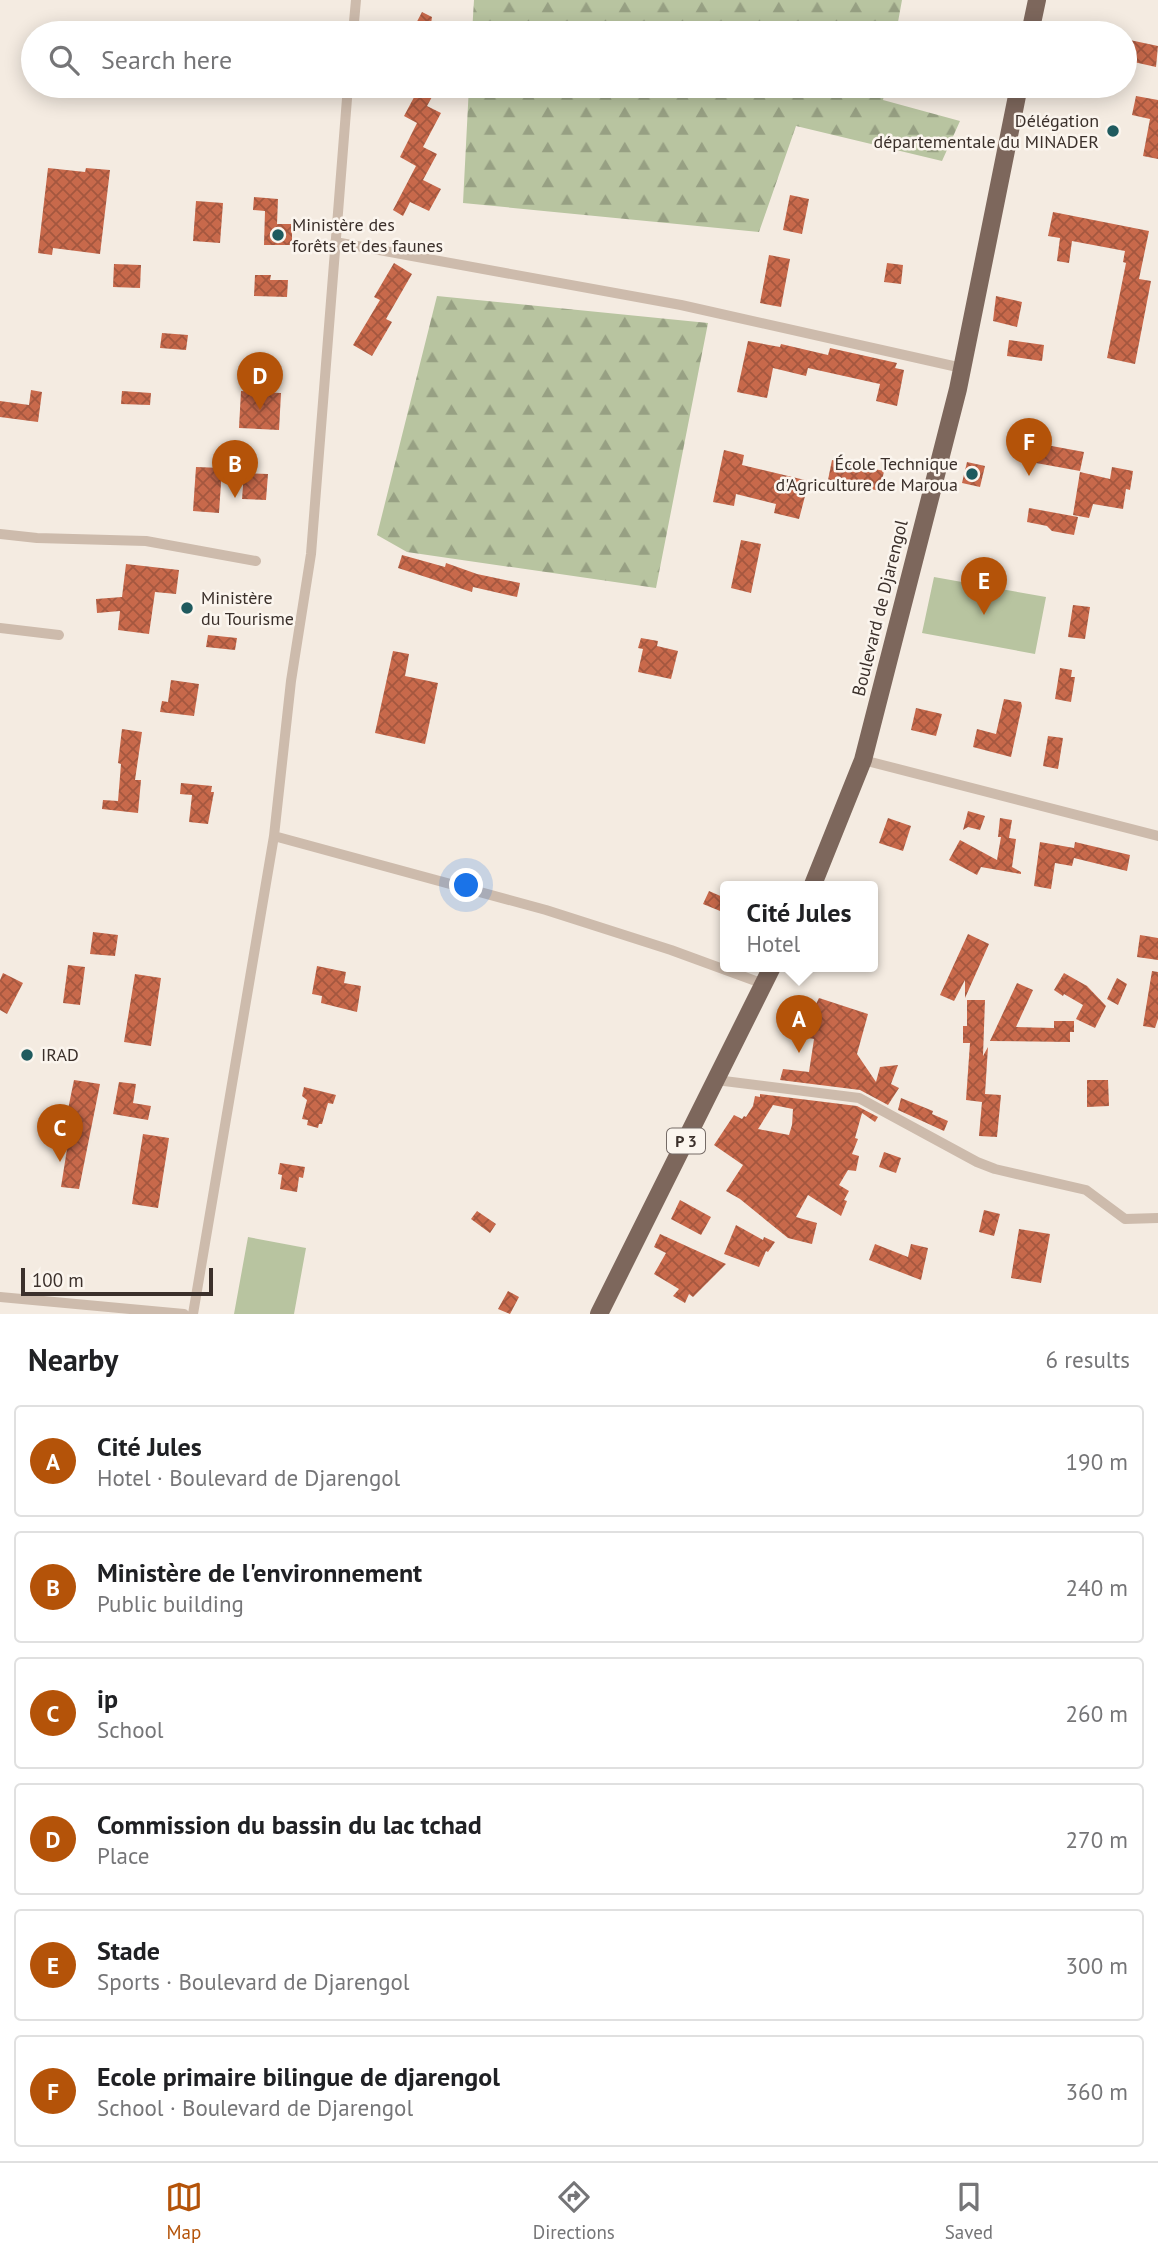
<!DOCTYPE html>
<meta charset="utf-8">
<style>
body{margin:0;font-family:"PT Sans",sans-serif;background:#f6f6f6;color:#202124}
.scale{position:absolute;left:21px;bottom:18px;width:192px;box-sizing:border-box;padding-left:7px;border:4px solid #3b302b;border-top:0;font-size:19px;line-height:24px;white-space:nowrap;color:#3b302b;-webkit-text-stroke:5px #fbf5ee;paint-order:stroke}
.you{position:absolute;left:467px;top:886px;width:24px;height:24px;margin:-18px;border:5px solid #fff;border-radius:50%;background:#1a73e8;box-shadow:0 0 0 10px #1a73e833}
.badge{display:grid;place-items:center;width:46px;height:46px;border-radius:50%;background:#b45309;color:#fff;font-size:23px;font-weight:700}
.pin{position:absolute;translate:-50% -58px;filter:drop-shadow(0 2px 4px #0008)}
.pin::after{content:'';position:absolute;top:37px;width:24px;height:21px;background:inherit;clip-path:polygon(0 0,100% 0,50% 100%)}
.popup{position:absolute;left:720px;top:881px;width:158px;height:91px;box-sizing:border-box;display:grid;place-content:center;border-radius:7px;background:#fff;filter:drop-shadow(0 2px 5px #0005);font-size:23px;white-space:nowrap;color:#757577}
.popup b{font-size:26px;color:#202124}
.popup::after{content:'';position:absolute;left:50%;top:100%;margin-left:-14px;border:14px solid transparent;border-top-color:#fff}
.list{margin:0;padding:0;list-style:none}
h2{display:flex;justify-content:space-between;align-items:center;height:91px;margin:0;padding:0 28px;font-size:30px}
h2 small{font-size:23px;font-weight:400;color:#757577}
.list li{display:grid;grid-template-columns:46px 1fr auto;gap:21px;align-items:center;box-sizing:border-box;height:112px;margin:0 14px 14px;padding:0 14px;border:2px solid #e0e0e0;border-radius:7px}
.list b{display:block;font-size:26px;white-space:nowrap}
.list p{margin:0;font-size:23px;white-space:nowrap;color:#757577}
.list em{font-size:23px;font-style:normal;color:#757577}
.icon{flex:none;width:38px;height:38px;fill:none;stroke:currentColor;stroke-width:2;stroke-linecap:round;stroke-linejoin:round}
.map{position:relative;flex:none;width:1158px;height:1314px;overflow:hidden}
.search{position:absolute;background:#fff;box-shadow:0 4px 18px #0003;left:21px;right:21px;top:21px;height:77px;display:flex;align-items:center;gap:18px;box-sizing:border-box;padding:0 24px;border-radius:38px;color:#757577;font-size:26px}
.sheet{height:847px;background:#fff}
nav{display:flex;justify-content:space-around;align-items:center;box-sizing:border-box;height:98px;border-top:2px solid #e0e0e0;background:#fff;font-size:19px;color:#757577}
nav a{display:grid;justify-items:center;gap:4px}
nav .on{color:#b45309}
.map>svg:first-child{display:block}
</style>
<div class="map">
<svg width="1158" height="1314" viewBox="0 0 1158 1314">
<defs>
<pattern id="forest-firs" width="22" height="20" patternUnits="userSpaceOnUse" patternTransform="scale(1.75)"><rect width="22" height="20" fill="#b8c4a0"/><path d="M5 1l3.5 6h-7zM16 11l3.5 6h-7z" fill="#97a083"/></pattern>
<pattern id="building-cross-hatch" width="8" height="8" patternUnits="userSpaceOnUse" patternTransform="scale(1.75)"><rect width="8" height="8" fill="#c8694b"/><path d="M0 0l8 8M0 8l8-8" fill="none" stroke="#a4573f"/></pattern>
</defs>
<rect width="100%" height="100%" fill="#f4ebe1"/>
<path fill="url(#forest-firs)" d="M474 0H902L896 33H472Z
M469 86H886L883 100 960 121 942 161 796 126 759 232 463 203Z
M437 296 708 323 656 588 407 552 377 535Z"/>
<path fill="#b8c4a0" d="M934 577 1046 597 1035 654 922 633Z
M248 1237 306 1248 294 1314H234Z"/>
<path fill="url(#building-cross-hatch)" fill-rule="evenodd" d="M422 12 432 17 431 24 450 33H411Z
M1125 39 1158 46 1156 67 1125 60Z
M420 86H438L427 106 441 113 423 147 437 154 423 180 441 189 429 211 410 202 403 216 393 210 416 166 400 157 417 123 404 116Z
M1136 96 1158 100V159L1143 156 1150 119 1132 115Z
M48 168 85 172 86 168 110 170 100 254 53 248 52 255 38 253Z
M790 195 809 199 802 234 783 230Z
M254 197 278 199 277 224H292V245H264L265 211 253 210Z
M196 201 223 203 220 243 193 241Z
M1053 212 1149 231 1139 279 1151 281 1135 364 1107 358 1126 263 1123 262 1125 251 1072 241 1069 263 1057 261 1060 238 1048 236Z
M769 255 790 259 781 307 760 303Z
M394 263 412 274 386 319 392 322 372 356 353 345 380 300 374 297Z
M887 263 903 265 901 284 884 282Z
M114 264 141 265 140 288 113 287Z
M255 275H271L270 280H288L287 297 254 296Z
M996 296 1022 302 1017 327 993 321Z
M162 333 188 335 186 350 160 348Z
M1009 340 1044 345 1042 361 1007 356Z
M748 341 780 347 781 344 828 355 830 348 897 363 895 368 904 370 897 406 876 401 880 384 808 368 806 376 773 368 767 398 737 392Z
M31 390 42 392 38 422 0 417V401L29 405Z
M122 391 151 393 150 405 121 404Z
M241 391 281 393 279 430 239 428Z
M1041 444 1084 452 1080 471 1036 463Z
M724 450 744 455 742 465 809 481 799 519 774 513 776 504 736 494 734 506 713 502Z
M832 460 884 471 880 491 828 480Z
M967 462 985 466 980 487 962 483Z
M196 467 222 468 219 513 193 511Z
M1112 467 1133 471 1130 490 1126 489 1123 509 1093 504 1089 518 1073 515 1080 472 1110 479Z
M244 473 268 474 266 500 242 499Z
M1029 508 1078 517 1074 535 1052 531 1047 526 1027 522Z
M741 540 761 544 751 593 731 588Z
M402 555 445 567 446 563 477 574 520 583 517 597 473 587 472 592 398 568Z
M126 564 179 570 176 594 155 592 149 634 118 630 120 611 97 613 96 599 122 597Z
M1073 605 1090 607 1085 639 1068 637Z
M208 635 237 638 235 650 206 647Z
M641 638 658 641 657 646 678 651 671 679 638 672 643 649 638 648Z
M393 651 409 654 405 676 438 683 425 744 375 733Z
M1060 668 1072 670 1071 677H1075L1071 702 1055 699Z
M171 680 199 684 194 716 160 712 162 701 168 702Z
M1004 699 1021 702 1022 706 1011 757 973 747 977 729 996 734Z
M916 708 942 714 936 736 911 730Z
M122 729 142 732 135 780H141L138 813 102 809 103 800 118 801 121 764 118 763Z
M1048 736 1063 738 1058 769 1043 766Z
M181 783 212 786 211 792H214L208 824 189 822 192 795 180 794Z
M968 811 985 816 980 830 968 827 963 830Z
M888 818 911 826 903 851 879 843Z
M1000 818 1012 820 1009 838 1016 839 1012 867 1021 872V874L981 867 977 875 949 860 960 840 997 860 1001 837H998Z
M1040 842 1074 848 1075 842 1130 855 1127 871 1074 858 1072 866 1055 863 1051 889 1034 886Z
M709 891 725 898V913L703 904Z
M93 932 118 935 115 956 90 954Z
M968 934 989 944 965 998V980L954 1001 940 995Z
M1140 935 1158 938V960L1137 957Z
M68 965 85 967 80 1005 63 1003Z
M317 966 346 972 344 983 361 986 357 1012 321 1003 322 996 312 994Z
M1152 971 1158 972V1019L1155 1028 1143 1026Z
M3 973 23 983 7 1014 0 1010V980Z
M1064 973 1087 986 1106 1006 1095 1028 1076 1019 1083 1005 1064 994 1063 996 1054 990Z
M135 974 161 978 151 1046 124 1042Z
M1117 978 1127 984 1118 1005 1107 999Z
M1017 983 1033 990 1016 1027 1054 1028V1021H1074V1032H1070V1042L990 1041Z
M819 998 868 1014 857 1054 876 1082 880 1067 898 1065 891 1084 899 1088 888 1105 860 1090 780 1080 783 1069 809 1072 814 1039 808 1038 809 1024H806L804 1013 812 1012Z
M967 1000H985L983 1056 988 1047 985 1094 1001 1095 997 1137 979 1136 982 1102 966 1100 970 1043H963V1026H967Z
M74 1080 100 1084 79 1189 61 1187 70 1130 64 1129Z
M1087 1080H1108L1109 1106 1087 1107Z
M119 1082 136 1084 133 1103 151 1106 148 1120 113 1114Z
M304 1087 336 1095 333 1104 328 1103 322 1124H319L318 1128 307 1125 308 1120 302 1119 307 1100 302 1096Z
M760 1094 857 1106 878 1117 875 1122 862 1113 855 1138 858 1139 852 1154 859 1156 856 1171 848 1170 839 1185 849 1191 844 1200 847 1201 841 1216 808 1195 796 1217 817 1223 812 1244 788 1238 740 1199 726 1191 743 1165 714 1145 734 1115 742 1119 744 1116 746 1117 753 1106 755 1096 760 1097ZM773 1105 793 1109 792 1125 789 1135 758 1129Z
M901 1098 933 1111 932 1114 948 1121 944 1131 898 1110Z
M143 1134 169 1138 158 1208 132 1204Z
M884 1152 901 1158 896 1173 879 1167Z
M280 1163 305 1167 303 1178 299 1177 297 1192 280 1189 282 1175 278 1174Z
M680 1200 711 1217 701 1235 671 1219Z
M984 1210 1000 1214 994 1236 979 1232Z
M477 1211 496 1224 490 1233 471 1219Z
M736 1225 763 1240 764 1237 775 1242 768 1252 766 1251 759 1267 724 1254Z
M1019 1229 1050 1234 1041 1283 1011 1278Z
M660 1234 726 1264 693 1297 689 1294 685 1303 673 1296 679 1289 654 1274 666 1253 654 1247Z
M875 1244 908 1257 911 1244 928 1248 921 1280 869 1260Z
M508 1291 519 1297 510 1314 498 1309Z"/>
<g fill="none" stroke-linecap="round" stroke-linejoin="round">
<path stroke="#cdbbac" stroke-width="10" d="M353 33 356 0
M335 242 681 305 962 368
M0 534 37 538 146 541 256 561
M0 628 59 635
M863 760 1158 836
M274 836 546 910 671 950 764 984
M716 1080 859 1098 977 1162 995 1169 1086 1190 1125 1219 1158 1218
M0 1297 184 1314
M193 1314 274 836 291 681 311 554 348 86"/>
<path stroke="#7d675c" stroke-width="18" d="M1030 33 1037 0
M812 887 863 760 958 389 1019 86
M599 1314 772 967"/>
</g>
<g fill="#1f5a5e" stroke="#fbf5ee" stroke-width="2.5">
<circle cx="1113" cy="131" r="7"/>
<circle cx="278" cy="235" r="7"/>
<circle cx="972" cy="474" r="7"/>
<circle cx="187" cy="608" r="7"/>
<circle cx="27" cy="1055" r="7"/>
</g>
<g text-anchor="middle" stroke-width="5" stroke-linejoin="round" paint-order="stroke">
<rect fill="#fbf5ee" stroke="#756b66" stroke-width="2" x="667" y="1128.5" width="38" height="25" rx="5"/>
<g font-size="16" font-weight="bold" fill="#3b302b">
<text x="686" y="1147">P 3</text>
</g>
<g font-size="18" fill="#3b302b" stroke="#fbf5ee" text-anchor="start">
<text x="1099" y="127" text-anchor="end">Délégation<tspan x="1099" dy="21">départementale du MINADER</tspan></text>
<text x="292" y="231">Ministère des<tspan x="292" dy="21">forêts et des faunes</tspan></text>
<text x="958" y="470" text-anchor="end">École Technique<tspan x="958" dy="21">d'Agriculture de Maroua</tspan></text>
<text x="201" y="604">Ministère<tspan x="201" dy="21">du Tourisme</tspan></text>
<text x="41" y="1061">IRAD</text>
</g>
<g font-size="18" fill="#3b302b" stroke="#fbf5ee">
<text transform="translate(880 608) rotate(-76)" y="6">Boulevard de Djarengol</text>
</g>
</g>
</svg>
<div class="scale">100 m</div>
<div class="you"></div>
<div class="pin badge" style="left:799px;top:1053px">A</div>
<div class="popup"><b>Cité Jules</b>Hotel</div>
<div class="pin badge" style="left:235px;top:498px">B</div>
<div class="pin badge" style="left:60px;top:1162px">C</div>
<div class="pin badge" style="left:260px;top:410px">D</div>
<div class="pin badge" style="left:984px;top:615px">E</div>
<div class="pin badge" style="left:1029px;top:476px">F</div>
<div class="search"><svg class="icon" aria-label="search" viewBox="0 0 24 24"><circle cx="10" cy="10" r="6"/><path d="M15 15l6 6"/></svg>Search here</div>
</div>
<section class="sheet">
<h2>Nearby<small>6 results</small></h2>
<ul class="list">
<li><span class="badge">A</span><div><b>Cité Jules</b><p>Hotel · Boulevard de Djarengol</p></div><em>190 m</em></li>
<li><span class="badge">B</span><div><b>Ministère de l'environnement</b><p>Public building</p></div><em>240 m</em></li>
<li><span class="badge">C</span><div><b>ip</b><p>School</p></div><em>260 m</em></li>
<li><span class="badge">D</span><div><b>Commission du bassin du lac tchad</b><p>Place</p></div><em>270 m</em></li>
<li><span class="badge">E</span><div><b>Stade</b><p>Sports · Boulevard de Djarengol</p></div><em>300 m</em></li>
<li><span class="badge">F</span><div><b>Ecole primaire bilingue de djarengol</b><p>School · Boulevard de Djarengol</p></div><em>360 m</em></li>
</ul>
</section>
<nav>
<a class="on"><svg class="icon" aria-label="map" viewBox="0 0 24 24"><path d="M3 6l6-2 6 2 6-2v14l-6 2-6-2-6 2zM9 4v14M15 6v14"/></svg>Map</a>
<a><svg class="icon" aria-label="directions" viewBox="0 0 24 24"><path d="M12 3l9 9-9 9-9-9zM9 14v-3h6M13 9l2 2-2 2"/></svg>Directions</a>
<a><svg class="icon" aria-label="saved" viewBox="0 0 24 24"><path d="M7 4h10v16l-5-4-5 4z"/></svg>Saved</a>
</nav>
